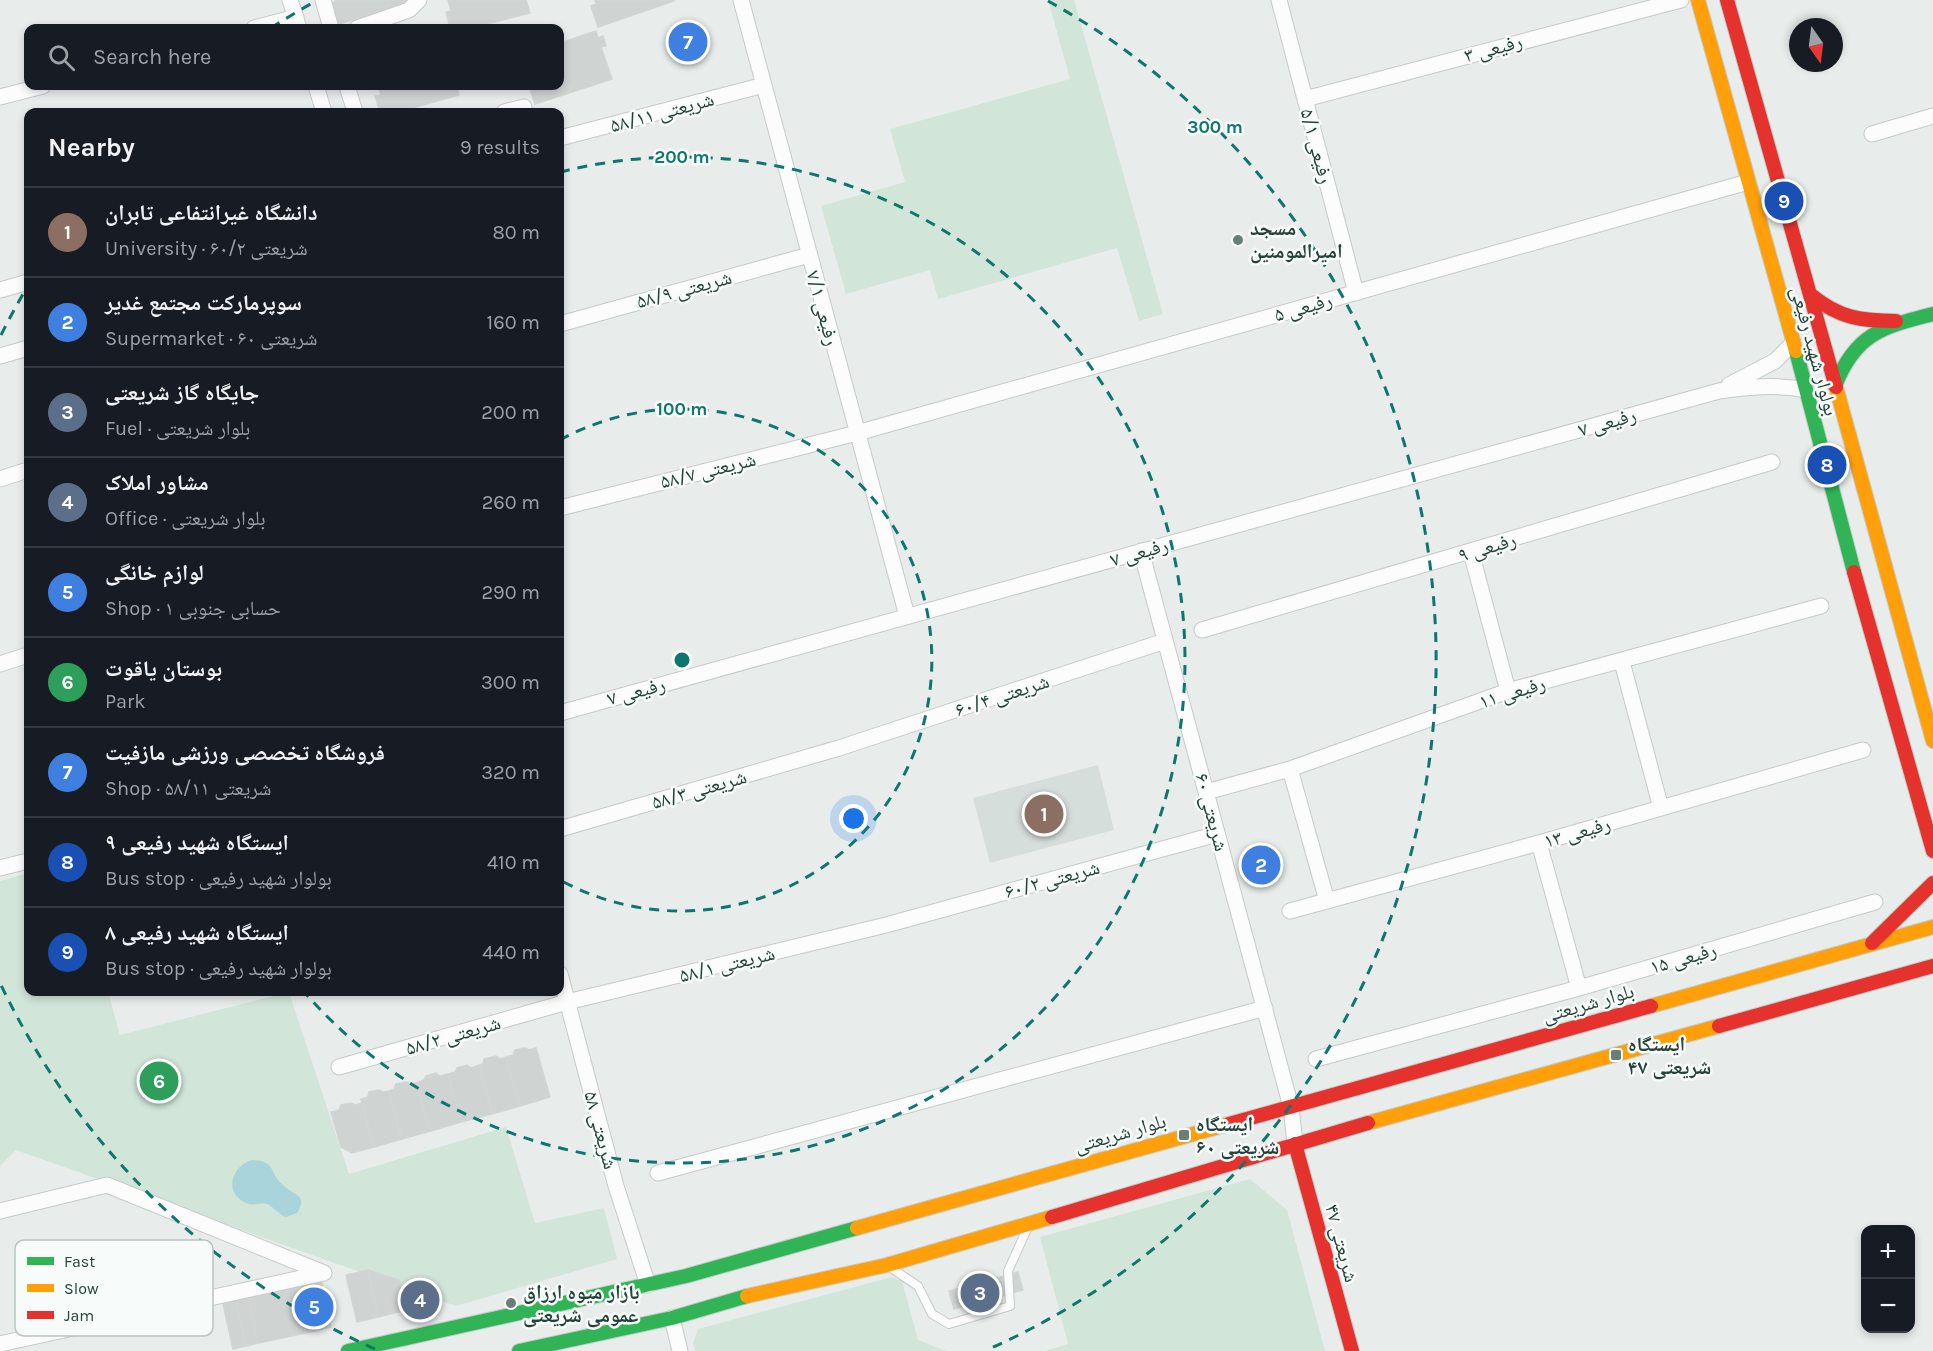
<!DOCTYPE html>
<meta charset="utf-8">
<style>
body{margin:0;font-family:Karla,"Noto Naskh Arabic",sans-serif;background:#242831;color:#f1f3f6}
.controls{position:absolute;right:18px;bottom:18px;display:grid;overflow:hidden;border-radius:12px;box-shadow:0 3px 9px #0003}
.controls button{width:54px;height:54px;display:grid;place-items:center;padding:0;border:0;border-bottom:2px solid #363941;background:#171b24;color:#f1f3f6;font:30px sans-serif}
.compass{position:absolute;left:1789px;top:18px;width:54px;height:54px;border-radius:50%;background:#171b24;box-shadow:0 3px 9px #0003;rotate:166deg}
.you{position:absolute;left:854px;top:819px;width:21px;height:21px;margin:-15px;border:4px solid #fff;border-radius:50%;background:#1a73e8;box-shadow:0 0 0 9px #1a73e833}
.badge{display:grid;place-items:center;width:39px;height:39px;border-radius:50%;background:#697e78;color:#fff;font-size:20px;font-weight:700}
.pin{position:absolute;translate:-50% -50%;border:3px solid #fff;box-shadow:0 2px 6px #0006}
.list{margin:0;padding:0;list-style:none}
h2{display:flex;justify-content:space-between;align-items:center;height:78px;margin:0;padding:0 24px;font-size:26px}
h2 small{font-size:20px;font-weight:400;color:#9ea1a6}
.list li{display:grid;grid-template-columns:39px 1fr auto;gap:18px;align-items:center;box-sizing:border-box;height:90px;padding:0 24px;border-top:2px solid #363941}
.list b{display:block;font-size:22px;white-space:nowrap}
.list p{margin:0;font-size:20px;white-space:nowrap;color:#9ea1a6}
.list em{font-size:20px;font-style:normal;color:#9ea1a6}
.icon{flex:none;width:33px;height:33px;fill:none;stroke:currentColor;stroke-width:2;stroke-linecap:round;stroke-linejoin:round}
.map{position:relative;flex:none;width:1933px;height:1351px;overflow:hidden}
.search{position:absolute;background:#171b24;box-shadow:0 3px 9px #0003;left:24px;top:24px;width:540px;height:66px;display:flex;align-items:center;gap:15px;box-sizing:border-box;padding:0 21px;border-radius:12px;color:#9ea1a6;font-size:22px}
.panel{position:absolute;background:#171b24;box-shadow:0 3px 9px #0003;left:24px;top:108px;width:540px;height:888px;border-radius:12px}
.map>svg:first-child{display:block}
</style>
<div class="map">
<svg width="1933" height="1351" viewBox="0 0 1933 1351">
<rect width="100%" height="100%" fill="#e8edeb"/>
<path fill="#d6dedb" d="M1098 765 1114 830 990 863 973 798Z"/>
<path fill="#d1e6d8" d="M1048 0H1074L1163 314 1139 321 1117 248 938 299 930 270 846 294 821 206 905 182 890 129 1070 79Z
M28 873V992H108L120 1035 289 992 349 1174 506 1127 535 1223 604 1208 617 1259 456 1306 16 1150 0 1166V881Z
M1250 1179 1287 1210 1325 1351H1045L1068 1344 1040 1237Z
M892 1277 902 1281 918 1340 946 1351H695L693 1344 698 1329Z"/>
<path fill="#a9d4db" d="M252 1160C277 1161 269 1174 283 1185 293 1195 309 1195 297 1213L286 1217C278 1214 274 1207 267 1204 260 1202 252 1207 244 1202 223 1191 233 1165 252 1160Z"/>
<path fill="#cfd4d2" stroke="#d1d6d4" stroke-width="1.5" d="M335 0H413L414 1 336 25 330 4 335 2Z
M448 0H526L530 13 471 28H450L446 12 451 11Z
M595 0H674V1L598 27 591 6 596 4Z
M596 31 598 38 603 36 606 46 601 47 612 79 535 104 529 86H560V43Z
M378 86H457L459 95 398 112H380L375 96 381 95Z
M525 1048 529 1050 536 1048 550 1097 520 1106 506 1057 513 1055 515 1050Z
M496 1056 500 1059 506 1057 520 1106 492 1114 479 1065 483 1064 484 1059Z
M467 1065 471 1068 479 1065 492 1114 461 1122 448 1074 455 1072 457 1068Z
M436 1073 440 1076 448 1074 461 1122 431 1131 416 1083 424 1080 426 1076Z
M406 1082 410 1084 416 1083 431 1131 402 1139 389 1091 394 1089 396 1084Z
M379 1090 383 1092 389 1091 402 1139 374 1147 361 1099 368 1097 369 1092Z
M351 1103 355 1105 362 1103 374 1147 352 1153 341 1147 331 1112 339 1110 341 1105Z
M368 1270 399 1280 406 1310 378 1317Z
M368 1270 378 1317 357 1322 346 1275Z
M1018 1272 1023 1290 954 1309 949 1291Z
M321 1280 331 1327 306 1333 296 1286Z
M296 1286 306 1333 258 1343 248 1297Z
M248 1297 258 1343 246 1346 236 1300Z
M236 1300 246 1346 233 1349 223 1304Z"/>
<g fill="none" stroke-linecap="round" stroke-linejoin="round">
<g stroke="#c5cac8" stroke-width="10">
<path id="lane" d="M891 1268 918 1286 932 1314 949 1324 1010 1306 1008 1271 1027 1229"/>
</g>
<g stroke="#c5cac8" stroke-width="17">
<path id="street" d="M290 0 299 28
M323 0 331 28
M741 0 907 616
M1279 0 1356 293
M254 28 296 17
M357 28 409 10 419 0
M316 86 324 112
M347 86 355 112
M0 97 43 86
M1305 99 1681 0
M504 112 524 107
M1872 134 1933 116
M560 138 764 85
M0 290 28 282
M560 324 809 255
M0 356 28 348
M1729 385 1775 361 1793 343
M0 479 28 470
M560 508 857 433 1748 182
M1141 551 1291 1107 1295 1144
M1471 552 1508 691
M1202 630 1772 462
M1622 662 1661 808
M0 664 28 655
M560 713 1719 391C1749 387 1776 384 1806 390
M1290 769 1327 901
M1206 792 1290 769 1508 691 1821 606
M560 829 839 748 1165 641
M1539 843 1579 988
M0 868 28 861
M1290 911 1539 843 1863 750
M560 974 616 1186 648 1285
M1316 1059 1579 988 1875 902
M339 1067 567 1002 886 925 1217 834
M658 1173 1265 1008
M0 1211 107 1185 324 1273
M672 1318 680 1351
M0 1344 324 1273"/>
</g>
<g stroke="#c3cbc8" stroke-width="16">
<path id="fast" d="M1796 351 1854 572
M1835 386C1855 334 1882 327 1933 314
M348 1351 686 1276 857 1228
M519 1351 672 1318 747 1296"/>
</g>
<g stroke="#c3cbc8" stroke-width="16">
<path id="slow" d="M1698 0 1796 351
M1836 387 1933 741
M1651 1006 1933 927
M1368 1123 1719 1026
M857 1228 1229 1124
M747 1296 887 1265 1052 1217"/>
</g>
<g stroke="#c3cbc8" stroke-width="16">
<path id="jam" d="M1727 0 1836 387
M1811 295C1839 318 1861 321 1896 321
M1854 572 1933 851
M1872 943 1933 883
M1719 1026 1933 966
M1229 1124 1651 1006
M1295 1144 1352 1351
M1052 1217 1368 1123"/>
</g>
<use href="#lane" stroke="#fcfcfc" stroke-width="8"/>
<use href="#street" stroke="#fcfcfc" stroke-width="15"/>
<use href="#fast" stroke="#30b455" stroke-width="14"/>
<use href="#slow" stroke="#ff9f0a" stroke-width="14"/>
<use href="#jam" stroke="#e5322d" stroke-width="14"/>
</g>
<g fill="none" stroke="#0f766e" stroke-width="3" stroke-dasharray="10 8">
<path d="M560 440A251 251 0 1 1 560 880"/>
<path d="M560 172A503 503 0 1 1 305 993"/>
<path d="M375 1349A754 754 0 0 1 1 985M1 335A754 754 0 0 1 26 289M271 28A754 754 0 0 1 316 1M1048 1A754 754 0 0 1 989 1349"/>
</g>
<g fill="#697e78" stroke="#f7fbf9" stroke-width="2">
<circle cx="1238" cy="240" r="6"/>
<rect x="1610" y="1049" width="12" height="12" rx="3"/>
<rect x="1178" y="1129" width="12" height="12" rx="3"/>
<circle cx="511" cy="1303" r="6"/>
</g>
<g text-anchor="middle" stroke-width="5" stroke-linejoin="round" paint-order="stroke">
<g font-size="20" fill="#24423a" stroke="#f7fbf9">
<text transform="translate(1493 48) rotate(-15)" y="7">رفیعی ۳</text>
<text transform="translate(662 112) rotate(-15)" y="7">شریعتی ۵۸/۱۱</text>
<text transform="translate(1317 146) rotate(75)" y="7">رفیعی ۵/۱</text>
<text transform="translate(684 289) rotate(-15)" y="7">شریعتی ۵۸/۹</text>
<text transform="translate(1303 307) rotate(-16)" y="7">رفیعی ۵</text>
<text transform="translate(823 308) rotate(75)" y="7">رفیعی ۷/۱</text>
<text transform="translate(1815 351) rotate(75)" y="7">بولوار شهید رفیعی</text>
<text transform="translate(1607 422) rotate(-16)" y="7">رفیعی ۷</text>
<text transform="translate(708 470) rotate(-14)" y="7">شریعتی ۵۸/۷</text>
<text transform="translate(1487 547) rotate(-17)" y="7">رفیعی ۹</text>
<text transform="translate(1139 552) rotate(-16)" y="7">رفیعی ۷</text>
<text transform="translate(636 691) rotate(-15)" y="7">رفیعی ۷</text>
<text transform="translate(1512 692) rotate(-17)" y="7">رفیعی ۱۱</text>
<text transform="translate(1002 695) rotate(-18)" y="7">شریعتی ۶۰/۴</text>
<text transform="translate(699 789) rotate(-16)" y="7">شریعتی ۵۸/۳</text>
<text transform="translate(1212 812) rotate(75)" y="7">شریعتی ۶۰</text>
<text transform="translate(1577 832) rotate(-16)" y="7">رفیعی ۱۳</text>
<text transform="translate(1052 879) rotate(-15)" y="7">شریعتی ۶۰/۲</text>
<text transform="translate(1683 958) rotate(-16)" y="7">رفیعی ۱۵</text>
<text transform="translate(727 964) rotate(-14)" y="7">شریعتی ۵۸/۱</text>
<text transform="translate(1588 1003) rotate(-16)" y="7">بلوار شریعتی</text>
<text transform="translate(453 1035) rotate(-16)" y="7">شریعتی ۵۸/۲</text>
<text transform="translate(601 1130) rotate(75)" y="7">شریعتی ۵۸</text>
<text transform="translate(1120 1133) rotate(-16)" y="7">بلوار شریعتی</text>
<text transform="translate(1342 1243) rotate(75)" y="7">شریعتی ۴۷</text>
</g>
<g font-size="20" font-weight="bold" fill="#24423a" stroke="#f7fbf9" text-anchor="start">
<text x="1250" y="235">مسجد<tspan x="1250" dy="23">امیرالمومنین</tspan></text>
<text x="1628" y="1051">ایستگاه<tspan x="1628" dy="23">شریعتی ۴۷</tspan></text>
<text x="1196" y="1131">ایستگاه<tspan x="1196" dy="23">شریعتی ۶۰</tspan></text>
<text x="523" y="1299">بازار میوه ارزاق<tspan x="523" dy="23">عمومی شریعتی</tspan></text>
</g>
</g>
<rect x="15" y="1240" width="198" height="96" rx="9" fill="#f7fbf9" stroke="#b8c4c0" stroke-width="1.5"/>
<rect x="27" y="1257" width="27" height="8" fill="#30b455"/>
<rect x="27" y="1284" width="27" height="8" fill="#ff9f0a"/>
<rect x="27" y="1311" width="27" height="8" fill="#e5322d"/>
<g font-size="16" fill="#24423a">
<text x="64" y="1267">Fast</text>
<text x="64" y="1294">Slow</text>
<text x="64" y="1321">Jam</text>
</g>
<circle cx="682" cy="660" r="9" fill="#0f766e" stroke="#f7fbf9" stroke-width="3"/>
<g font-size="18" text-anchor="middle" font-weight="bold" fill="#0f766e" stroke="#f7fbf9" stroke-width="5" stroke-linejoin="round" paint-order="stroke">
<text x="1215" y="133">300 m</text>
<text x="682" y="163">200 m</text>
<text x="682" y="415">100 m</text>
</g>
</svg>
<div class="controls">
<button>+</button>
<button>−</button>
</div>
<svg class="compass" viewBox="-18 -18 36 36"><path d="M0-13l5 13h-10z" fill="#e53935"/><path d="M0 13l5-13h-10z" fill="#9ea1a6"/></svg>
<div class="you"></div>
<div class="pin badge" style="left:1044px;top:814px;background:#8d6e63">1</div>
<div class="pin badge" style="left:1261px;top:865px;background:#3f7fe0">2</div>
<div class="pin badge" style="left:980px;top:1293px;background:#5c6f8a">3</div>
<div class="pin badge" style="left:420px;top:1300px;background:#5c6f8a">4</div>
<div class="pin badge" style="left:314px;top:1307px;background:#3f7fe0">5</div>
<div class="pin badge" style="left:159px;top:1081px;background:#2e9e5b">6</div>
<div class="pin badge" style="left:688px;top:42px;background:#3f7fe0">7</div>
<div class="pin badge" style="left:1827px;top:465px;background:#1a4fb4">8</div>
<div class="pin badge" style="left:1784px;top:201px;background:#1a4fb4">9</div>
<div class="search"><svg class="icon" aria-label="search" viewBox="0 0 24 24"><circle cx="10" cy="10" r="6"/><path d="M15 15l6 6"/></svg>Search here</div>
<section class="panel">
<h2>Nearby<small>9 results</small></h2>
<ul class="list">
<li><span class="badge" style="background:#8d6e63">1</span><div><b>دانشگاه غیرانتفاعی تابران</b><p>University · شریعتی ۶۰/۲</p></div><em>80 m</em></li>
<li><span class="badge" style="background:#3f7fe0">2</span><div><b>سوپرمارکت مجتمع غدیر</b><p>Supermarket · شریعتی ۶۰</p></div><em>160 m</em></li>
<li><span class="badge" style="background:#5c6f8a">3</span><div><b>جایگاه گاز شریعتی</b><p>Fuel · بلوار شریعتی</p></div><em>200 m</em></li>
<li><span class="badge" style="background:#5c6f8a">4</span><div><b>مشاور املاک</b><p>Office · بلوار شریعتی</p></div><em>260 m</em></li>
<li><span class="badge" style="background:#3f7fe0">5</span><div><b>لوازم خانگی</b><p>Shop · حسابی جنوبی ۱</p></div><em>290 m</em></li>
<li><span class="badge" style="background:#2e9e5b">6</span><div><b>بوستان یاقوت</b><p>Park</p></div><em>300 m</em></li>
<li><span class="badge" style="background:#3f7fe0">7</span><div><b>فروشگاه تخصصی ورزشی مازفیت</b><p>Shop · شریعتی ۵۸/۱۱</p></div><em>320 m</em></li>
<li><span class="badge" style="background:#1a4fb4">8</span><div><b>ایستگاه شهید رفیعی ۹</b><p>Bus stop · بولوار شهید رفیعی</p></div><em>410 m</em></li>
<li><span class="badge" style="background:#1a4fb4">9</span><div><b>ایستگاه شهید رفیعی ۸</b><p>Bus stop · بولوار شهید رفیعی</p></div><em>440 m</em></li>
</ul>
</section>
</div>
